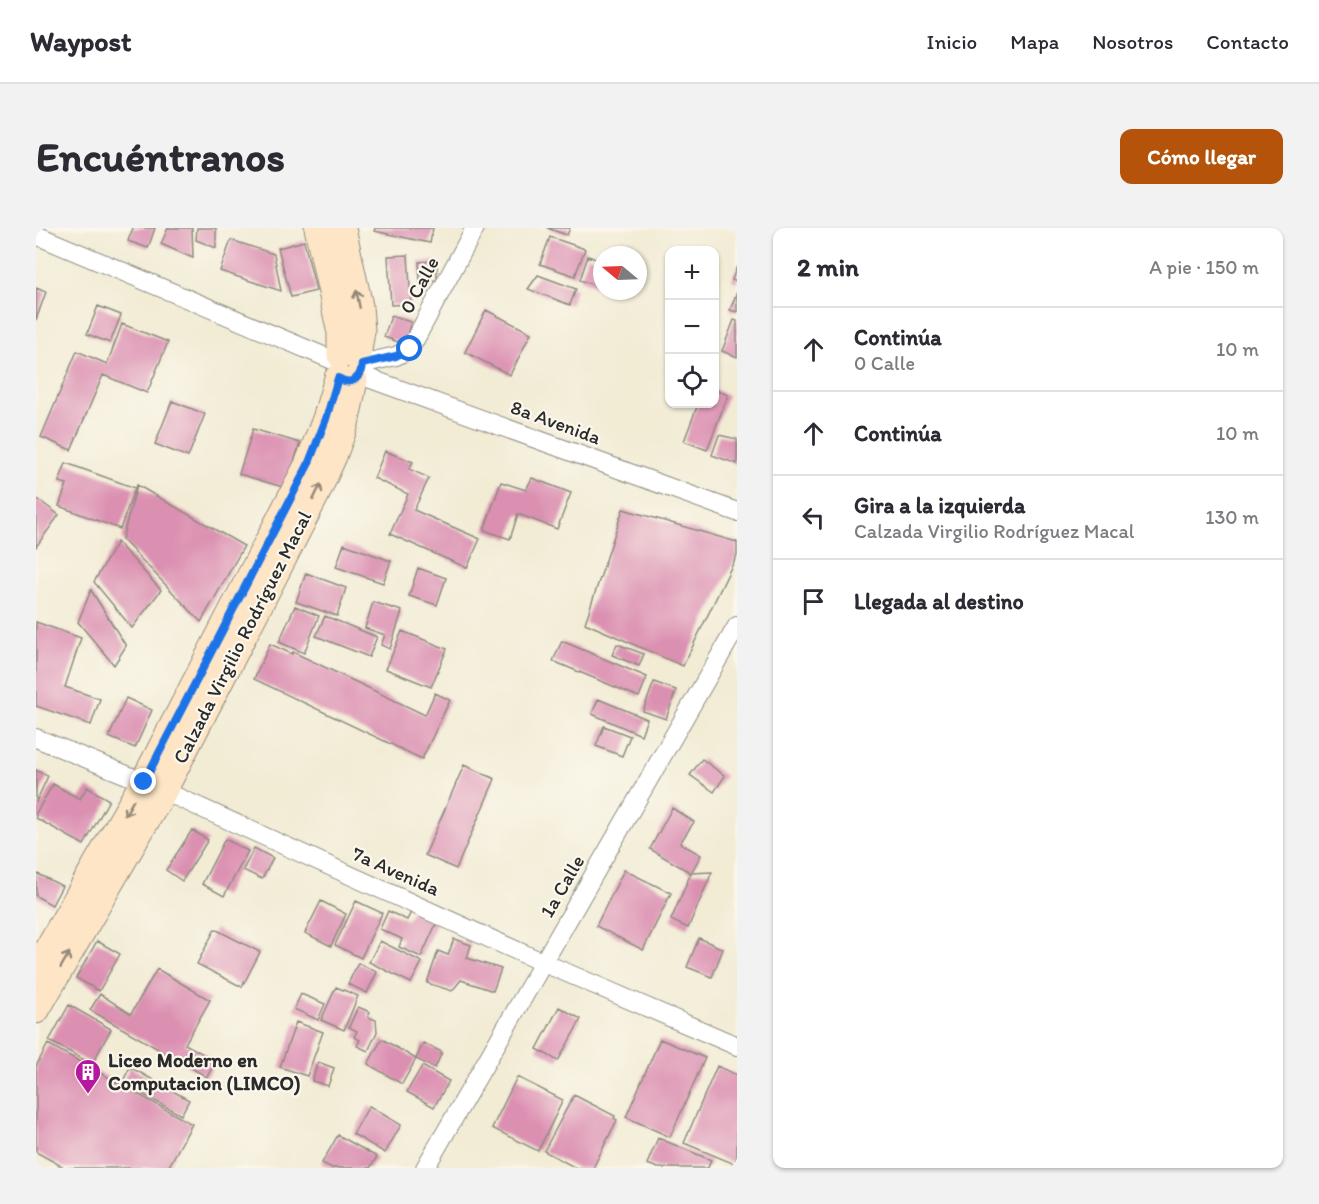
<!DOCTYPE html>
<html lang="es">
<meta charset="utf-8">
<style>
body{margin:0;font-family:Itim,sans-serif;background:#f2f2f3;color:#2b2b33}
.controls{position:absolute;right:18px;top:18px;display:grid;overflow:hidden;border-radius:12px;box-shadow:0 2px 4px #0004}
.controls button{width:54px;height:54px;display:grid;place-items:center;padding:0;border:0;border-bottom:2px solid #e1e1e2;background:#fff;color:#2b2b33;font:30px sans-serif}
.compass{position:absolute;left:557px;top:18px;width:54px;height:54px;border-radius:50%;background:#fff;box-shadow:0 2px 4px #0004;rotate:289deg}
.stop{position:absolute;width:18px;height:18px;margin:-14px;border:4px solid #1a73e8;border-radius:50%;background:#fff}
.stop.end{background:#1a73e8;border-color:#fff;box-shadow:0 2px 6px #0008}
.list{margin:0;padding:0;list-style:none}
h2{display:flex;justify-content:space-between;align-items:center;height:78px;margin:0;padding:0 24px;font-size:26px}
h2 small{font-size:20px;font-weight:400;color:#7c7c81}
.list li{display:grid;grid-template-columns:39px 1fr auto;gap:18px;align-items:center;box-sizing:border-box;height:84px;padding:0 24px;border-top:2px solid #e1e1e2}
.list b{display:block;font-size:22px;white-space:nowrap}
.list p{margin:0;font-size:20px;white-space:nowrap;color:#7c7c81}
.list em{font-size:20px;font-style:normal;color:#7c7c81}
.icon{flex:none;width:33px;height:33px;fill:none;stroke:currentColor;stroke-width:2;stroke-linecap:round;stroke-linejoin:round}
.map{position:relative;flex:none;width:701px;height:940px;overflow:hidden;border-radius:12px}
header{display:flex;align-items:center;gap:36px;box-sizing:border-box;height:84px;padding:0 30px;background:#fff;border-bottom:2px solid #e1e1e2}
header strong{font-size:28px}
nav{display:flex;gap:33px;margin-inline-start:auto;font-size:21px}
.intro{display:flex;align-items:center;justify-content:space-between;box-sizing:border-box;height:144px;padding:0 36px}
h1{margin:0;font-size:42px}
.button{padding:15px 27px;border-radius:12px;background:#b45309;color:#fff;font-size:21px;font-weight:700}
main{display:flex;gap:36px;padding:0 36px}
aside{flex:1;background:#fff;border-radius:12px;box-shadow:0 2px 4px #0004}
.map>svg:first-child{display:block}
</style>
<header>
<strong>Waypost</strong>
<nav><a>Inicio</a><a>Mapa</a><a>Nosotros</a><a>Contacto</a></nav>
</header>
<div class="intro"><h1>Encuéntranos</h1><a class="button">Cómo llegar</a></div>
<main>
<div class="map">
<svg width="701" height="940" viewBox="0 0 701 940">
<rect width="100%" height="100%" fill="#fbf7ec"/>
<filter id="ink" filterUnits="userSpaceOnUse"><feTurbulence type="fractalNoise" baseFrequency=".0167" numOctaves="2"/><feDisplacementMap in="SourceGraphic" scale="12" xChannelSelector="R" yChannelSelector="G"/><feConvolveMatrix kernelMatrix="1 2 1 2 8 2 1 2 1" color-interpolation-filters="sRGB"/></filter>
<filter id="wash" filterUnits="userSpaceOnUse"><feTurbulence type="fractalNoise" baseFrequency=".008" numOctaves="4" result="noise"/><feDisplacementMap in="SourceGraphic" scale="24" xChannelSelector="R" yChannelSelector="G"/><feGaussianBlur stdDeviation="1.35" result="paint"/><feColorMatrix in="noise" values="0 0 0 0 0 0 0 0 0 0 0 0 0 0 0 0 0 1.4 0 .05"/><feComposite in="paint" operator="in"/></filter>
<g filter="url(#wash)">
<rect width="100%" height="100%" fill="#f2ecd5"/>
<g id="blocks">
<path fill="#db8fb1" d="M97 0H119L112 20 92 13Z
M132 0H156L157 30 125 16Z
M161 0H180V20L160 12Z
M339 0H397L394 15 338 3Z
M511 0H534L531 7Z
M514 9 549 21 539 48 504 36Z
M195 12 238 26 245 63 184 43Z
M268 13 280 63 255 69 242 20Z
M372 27 375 76 355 77 352 28Z
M552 28 566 33V60L544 52Z
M401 33V52L384 53 383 34Z
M701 38V54L696 52Z
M502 47 540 61 534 77 492 61Z
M0 60 10 64 0 92Z
M701 64V84L694 82Z
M62 78 85 87 74 115 51 106Z
M450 82 495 105 474 147 429 124Z
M355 88 375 94 368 116 348 109Z
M698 92 701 93V129L686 123Z
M86 96 132 114 111 165 67 147 35 222 5 209 41 123 71 136Z
M678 161 692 167 671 222 648 213 662 176H678Z
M136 173 169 186 152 229 119 216Z
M217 201 264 215 250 260 203 246Z
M683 207 701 211V236L676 227Z
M349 223 377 234 373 241 393 250 378 282 444 311 431 340 354 306 372 266 338 250Z
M30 235 99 260 84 301 23 278 31 256 23 254Z
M496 250 535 265 521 301 482 286 474 311 448 302 465 254 490 262Z
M101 257 208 318 165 394 86 311Z
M0 270 23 287 0 319Z
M587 281 701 314V327L647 438 549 395Z
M81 314 125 362 96 400 58 354Z
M308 316 355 333 347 355 300 339Z
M382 340 410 350 401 377 373 368Z
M270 345 310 360 301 388 260 374Z
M55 362 90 418 78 437 42 394Z
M337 374 366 383 354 421 345 417 349 407 329 400Z
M259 378 283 388 268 425 243 414Z
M289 388 341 409 333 429 280 408Z
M0 394 45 410 29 459 64 471 55 497 0 478Z
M366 403 411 421 395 459 350 441Z
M526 413 611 449 603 469 517 433Z
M234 416 256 426 257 424 389 487 399 465 414 472 386 531 218 451Z
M581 416 608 426 603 438 576 427Z
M618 454 640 462 630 491 607 483Z
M90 470 116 482 99 520 73 509Z
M562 471 611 491 605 507 556 486Z
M568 498 594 508 586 528 560 518Z
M666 531 689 548 678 564 654 547Z
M428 537 459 551 420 641 389 627Z
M0 542 12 548 0 574Z
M17 556 44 571 51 559 73 572 48 617 0 590V585Z
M636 580 658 594 644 615 665 627 655 645 614 621Z
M156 602 172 612 146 653 130 642Z
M189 611 212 623 188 668 166 656Z
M218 620 237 630 226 651 207 642Z
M588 642 635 665 607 722 560 698Z
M676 644 652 700 635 692 655 645Z
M0 645 26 658 16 677 0 668Z
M285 673 310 686 295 718 269 705Z
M320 673 346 685 325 730 299 717Z
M376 682 401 694 385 729 363 719 366 711 344 701 352 683 371 692Z
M179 701 224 724 206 759 161 736Z
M663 710 687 721 676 749 651 739Z
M418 711 435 717 431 730 465 741 457 763 425 752 416 763 391 755 402 723 412 727Z
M61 713 84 726 63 763 40 750Z
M344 713 386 734 375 755 333 734Z
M322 735 341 744 331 765 312 756Z
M121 741 174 772 149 816 180 833 171 849 54 782 64 766 95 786Z
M300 759 322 768 308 802 285 792Z
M265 766 289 776 282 792 258 781Z
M33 777 75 801 56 836 13 813Z
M322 779 334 784 332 789 340 792 341 804 332 823 321 818 324 812 318 809 321 803 313 799Z
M523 779 545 791 522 833 501 821Z
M260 794 287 804 271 848 244 839Z
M346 811 380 831 366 856 332 836Z
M624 811 669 830 634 909 590 889Z
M387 815 406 824 399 840 380 831Z
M12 816 156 896 132 940H29L0 924V838Z
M282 834 298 840 292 858 276 853Z
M386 838 413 853 398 879 371 864Z
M681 838 701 847V937L648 915Z
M94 839 153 872 145 887 86 855Z
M481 849 527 872 502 923 456 900Z
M538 867 579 888 578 890 581 892 557 940H540L508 923Z
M333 878 365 897 349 925 317 906Z
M302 907 341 929 334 940H296L286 935Z
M622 910 675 932 672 940H622L611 936Z"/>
</g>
</g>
<g filter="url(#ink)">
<use href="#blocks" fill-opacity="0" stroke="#8e8c80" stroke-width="1.5"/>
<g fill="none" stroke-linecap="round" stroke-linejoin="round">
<g stroke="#8e8c80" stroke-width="20">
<path id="street" d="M0 7 299 133
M325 136 360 128 374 121 439 0
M324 147 701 284
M0 510 108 554 508 735 701 818
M389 940 701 398"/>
</g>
<g stroke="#8e8c80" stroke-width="29">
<path id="secondary" d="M282 0 305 105V127
M306 0 323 78 325 103 321 129
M0 742 108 554 272 237 290 191 302 150
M0 782 127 563 280 266 297 228 309 196 318 152"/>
</g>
<use href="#street" stroke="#fff" stroke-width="18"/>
<use href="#secondary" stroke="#fde5c5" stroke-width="27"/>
</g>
<defs><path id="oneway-shaft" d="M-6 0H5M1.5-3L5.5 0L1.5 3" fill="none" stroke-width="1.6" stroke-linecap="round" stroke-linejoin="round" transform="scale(1.5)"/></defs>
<g stroke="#948878">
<use href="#oneway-shaft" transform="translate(322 71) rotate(-101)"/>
<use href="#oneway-shaft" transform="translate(281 264) rotate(-64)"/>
<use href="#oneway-shaft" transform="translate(93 580) rotate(120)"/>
<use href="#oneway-shaft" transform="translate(29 732) rotate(-60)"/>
</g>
</g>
<g fill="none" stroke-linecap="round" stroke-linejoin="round" filter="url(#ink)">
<path stroke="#1a73e8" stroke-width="8" d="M108 554 272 237 290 191 302 150C315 158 325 151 326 136L360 128 374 121"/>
</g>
<defs>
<g id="building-pin" transform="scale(1.35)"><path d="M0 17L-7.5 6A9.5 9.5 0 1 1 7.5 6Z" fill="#b5179e" stroke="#fbf7ec"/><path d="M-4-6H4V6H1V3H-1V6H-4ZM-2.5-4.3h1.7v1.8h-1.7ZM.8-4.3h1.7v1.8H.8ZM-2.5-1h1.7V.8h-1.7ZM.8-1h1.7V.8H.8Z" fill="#fff"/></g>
</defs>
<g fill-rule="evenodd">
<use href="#building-pin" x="52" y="844"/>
</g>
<g text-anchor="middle" stroke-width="4.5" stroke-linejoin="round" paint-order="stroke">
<g font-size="20" fill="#2b2b2b" stroke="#fbf7ec">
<text transform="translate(383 57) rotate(-62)" y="7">0 Calle</text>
<text transform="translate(520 194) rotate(20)" y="7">8a Avenida</text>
<text transform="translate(206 409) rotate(-63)" y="7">Calzada Virgilio Rodríguez Macal</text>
<text transform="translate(360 643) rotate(24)" y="7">7a Avenida</text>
<text transform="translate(526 658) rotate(-60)" y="7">1a Calle</text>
</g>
<g font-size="20" font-weight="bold" fill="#2b2b2b" stroke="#fbf7ec" text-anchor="start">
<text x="72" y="839">Liceo Moderno en<tspan x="72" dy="23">Computacion (LIMCO)</tspan></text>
</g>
</g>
</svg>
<div class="controls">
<button>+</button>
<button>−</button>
<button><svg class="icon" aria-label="locate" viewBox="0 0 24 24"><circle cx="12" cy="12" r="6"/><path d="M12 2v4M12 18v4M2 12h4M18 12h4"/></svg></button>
</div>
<svg class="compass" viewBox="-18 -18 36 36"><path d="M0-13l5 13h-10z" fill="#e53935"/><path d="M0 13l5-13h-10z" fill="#7c7c81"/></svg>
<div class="stop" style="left:374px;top:121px"></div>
<div class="stop end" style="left:108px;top:554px"></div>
</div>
<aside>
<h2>2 min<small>A pie · 150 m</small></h2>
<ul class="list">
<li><svg class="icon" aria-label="ahead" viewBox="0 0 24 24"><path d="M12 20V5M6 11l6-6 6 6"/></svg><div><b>Continúa</b><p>0 Calle</p></div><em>10 m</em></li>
<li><svg class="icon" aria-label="ahead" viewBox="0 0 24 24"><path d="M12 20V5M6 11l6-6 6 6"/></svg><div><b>Continúa</b></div><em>10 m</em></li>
<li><svg class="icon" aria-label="left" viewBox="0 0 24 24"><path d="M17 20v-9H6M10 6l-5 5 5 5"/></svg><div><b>Gira a la izquierda</b><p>Calzada Virgilio Rodríguez Macal</p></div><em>130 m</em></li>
<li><svg class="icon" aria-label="arrive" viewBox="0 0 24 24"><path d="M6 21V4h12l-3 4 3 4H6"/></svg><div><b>Llegada al destino</b></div></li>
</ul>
</aside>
</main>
